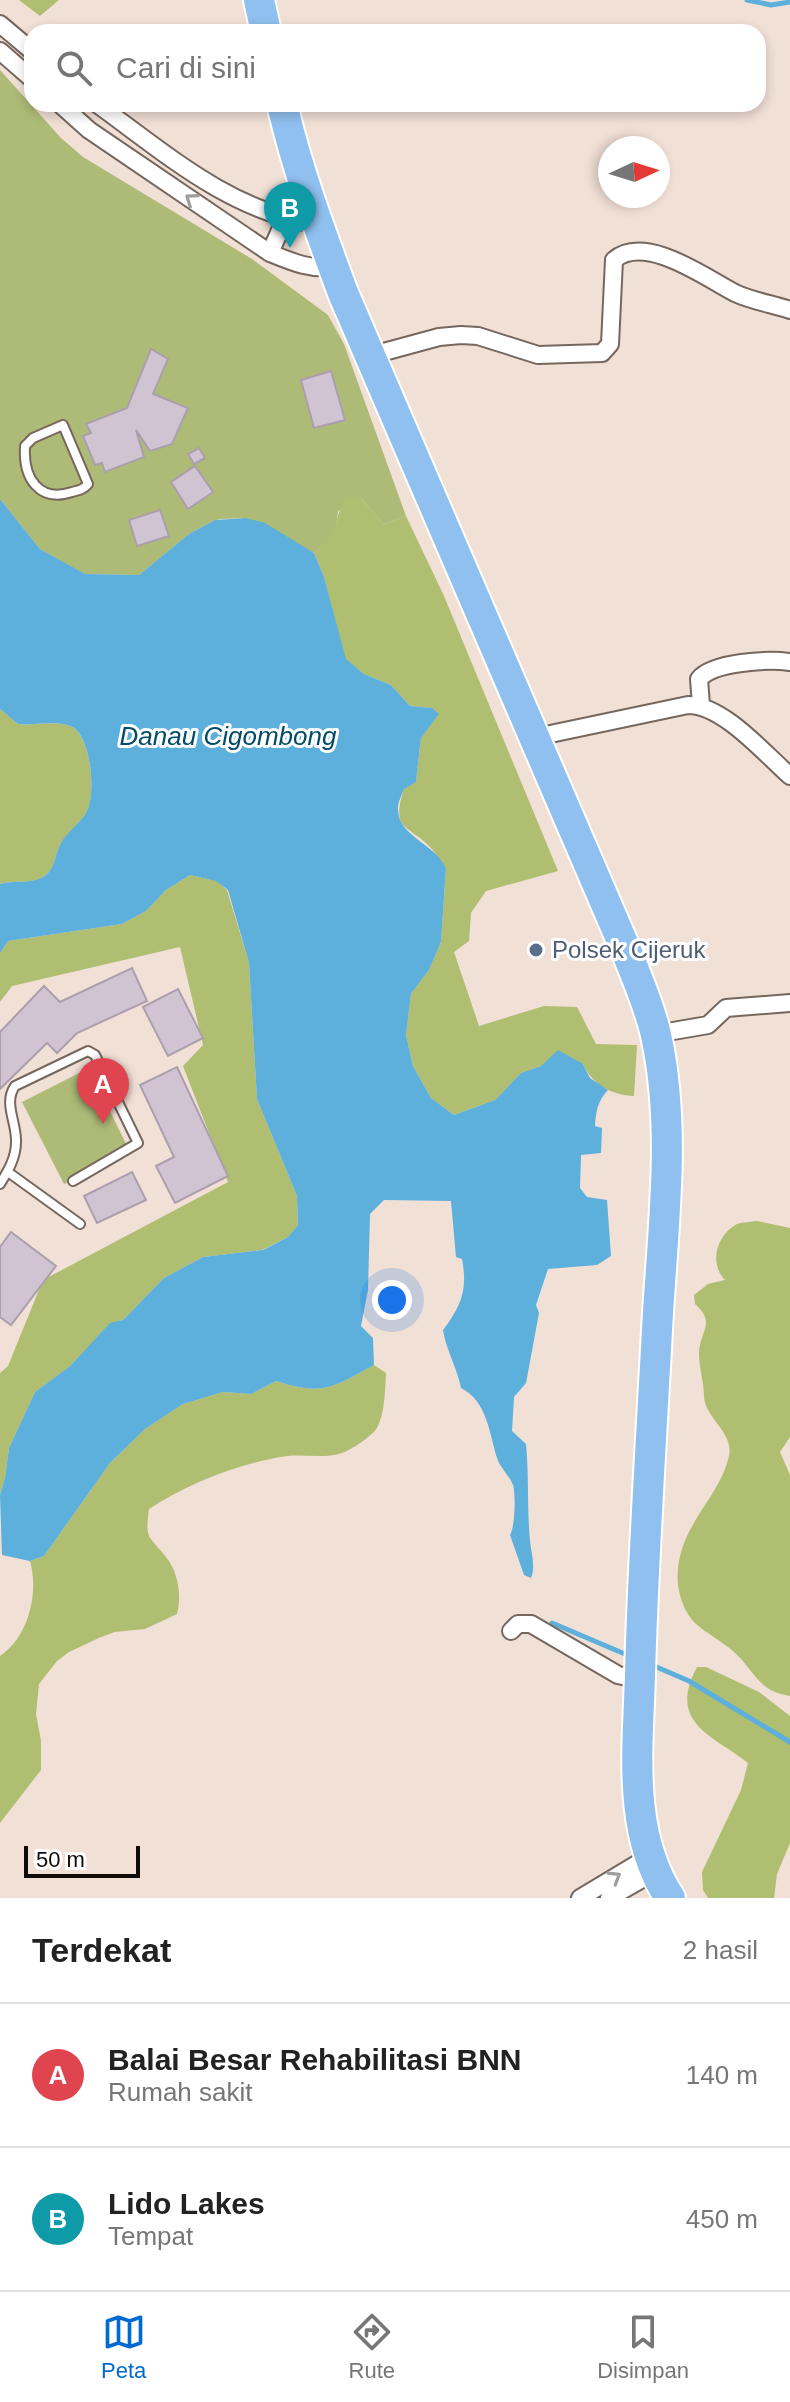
<!DOCTYPE html>
<html lang="id">
<style>
body{margin:0;font-family:Helvetica,sans-serif;background:#f2f2f2;color:#222}
.compass{position:absolute;left:598px;top:136px;width:72px;height:72px;border-radius:50%;background:#fff;box-shadow:0 4px 12px #0003;rotate:86deg}
.scale{position:absolute;left:24px;bottom:20px;width:116px;box-sizing:border-box;padding-left:8px;border:4px solid #120c09;border-top:0;font-size:22px;line-height:28px;white-space:nowrap;color:#120c09;-webkit-text-stroke:6px #fff;paint-order:stroke}
.you{position:absolute;left:392px;top:1300px;width:28px;height:28px;margin:-20px;border:6px solid #fff;border-radius:50%;background:#1a73e8;box-shadow:0 0 0 12px #1a73e833}
.badge{display:grid;place-items:center;width:52px;height:52px;border-radius:50%;background:#006ad2;color:#fff;font-size:26px;font-weight:700}
.pin{position:absolute;translate:-50% -66px;filter:drop-shadow(0 2px 4px #0008)}
.pin::after{content:'';position:absolute;top:42px;width:28px;height:24px;background:inherit;clip-path:polygon(0 0,100% 0,50% 100%)}
.list{margin:0;padding:0;list-style:none}
h2{display:flex;justify-content:space-between;align-items:center;height:104px;margin:0;padding:0 32px;font-size:34px}
h2 small{font-size:26px;font-weight:400;color:#767676}
.list li{display:grid;grid-template-columns:52px 1fr auto;gap:24px;align-items:center;box-sizing:border-box;height:144px;padding:0 32px;border-top:2px solid #e0e0e0}
.list b{display:block;font-size:30px;white-space:nowrap}
.list p{margin:0;font-size:26px;white-space:nowrap;color:#767676}
.list em{font-size:26px;font-style:normal;color:#767676}
.icon{flex:none;width:44px;height:44px;fill:none;stroke:currentColor;stroke-width:2;stroke-linecap:round;stroke-linejoin:round}
.map{position:relative;flex:none;width:790px;height:1898px;overflow:hidden}
.search{position:absolute;background:#fff;box-shadow:0 4px 12px #0003;left:24px;right:24px;top:24px;height:88px;display:flex;align-items:center;gap:20px;box-sizing:border-box;padding:0 28px;border-radius:24px;color:#767676;font-size:30px}
.sheet{height:392px;background:#fff}
nav{display:flex;justify-content:space-around;align-items:center;box-sizing:border-box;height:112px;border-top:2px solid #e0e0e0;background:#fff;font-size:22px;color:#767676}
nav a{display:grid;justify-items:center;gap:4px}
nav .on{color:#006ad2}
.map>svg:first-child{display:block}
</style>
<div class="map">
<svg width="790" height="1898" viewBox="0 0 790 1898">
<rect width="100%" height="100%" fill="#f1e0d6"/>
<path fill="#aebb77" d="M0 70 61 138 83 157 252 259 328 315 344 344 406 516 383 524 361 498 338 511C336 535 332 539 314 553L246 518 221 519 215 520 189 534 139 575 84 574 40 549 0 499Z
M89 1068 129 1150 64 1184 22 1102Z"/>
<path fill="#b0be71" d="M19 0H59L40 16Z
M346 497 361 498 383 524 406 516 444 596 558 871 486 891 471 913 469 941 454 952 479 1026 544 1006 577 1007 596 1044 637 1045 634 1096C611 1095 593 1085 583 1064L541 1066 521 1073 495 1100 454 1115 431 1098 413 1066 406 1035 411 994 429 970 441 942 446 869C441 862 436 853 430 847 406 823 391 831 404 788L416 782 421 738 432 708 410 706 391 685 364 674 345 659 324 577 314 553C344 530 330 525 346 497Z
M0 709 18 724C34 726 60 719 74 728 91 741 96 793 87 811 80 824 66 833 60 845 54 857 55 870 43 877 32 884 13 880 0 884Z
M190 875 217 881 227 890 249 963 257 1099 297 1196 298 1225 288 1237 262 1250 203 1257 164 1278 123 1320 110 1324 70 1366 35 1392 9 1448 5 1478 0 1495V1373L8 1366 43 1280 228 1182 183 1066 203 1045 180 947 12 986 0 1002V953L8 941 122 924 146 911 166 890Z
M757 1221 790 1228V1437L780 1452 790 1475V1696C757 1691 756 1672 734 1652 722 1641 707 1634 695 1623 685 1613 680 1599 678 1585 673 1529 719 1501 729 1456 734 1432 705 1419 704 1396 704 1382 699 1368 699 1354 699 1332 717 1323 695 1304L694 1295 708 1284 725 1280C709 1264 716 1235 737 1224 743 1222 751 1222 757 1221Z
M374 1365 386 1373C385 1390 385 1413 377 1428 372 1436 351 1450 342 1453 324 1459 305 1454 287 1456 239 1463 189 1483 149 1509 148 1518 146 1528 149 1536 153 1543 161 1550 166 1557 178 1572 182 1595 177 1614L145 1629 115 1632 101 1637 69 1652 57 1661 39 1684 36 1714 41 1741V1770L0 1823V1656C29 1637 39 1592 30 1561L44 1556 110 1463 145 1429 183 1404 223 1392 251 1394 276 1381C323 1396 332 1388 374 1365Z
M697 1667H706L759 1692 790 1716V1843L777 1874 774 1898H708L703 1890 702 1872 741 1790 748 1763C712 1735 667 1723 697 1667Z"/>
<path fill="#5cb0db" d="M0 499 40 549 85 574 139 575 189 534 215 520 246 518 265 523 314 553 324 577 346 659 364 674 391 685 410 706 432 708 439 714 421 738 416 782 404 789C402 794 398 802 398 808 397 837 437 844 446 869L441 942 429 970 411 994 406 1035 413 1066 431 1098 454 1115 495 1100 521 1073 541 1066 558 1050 583 1064 590 1078 608 1090C598 1101 596 1110 595 1126L602 1128 601 1153 581 1155 580 1188 587 1197 607 1200 611 1256 597 1265 548 1269 536 1305 539 1313 526 1383 514 1397 512 1431 526 1444C529 1476 527 1508 530 1541 531 1554 536 1565 531 1578L524 1575 510 1535C515 1527 516 1495 513 1485 510 1476 500 1468 497 1458 489 1432 487 1401 461 1388 457 1367 446 1350 443 1330 461 1306 468 1290 462 1259L456 1257 451 1201 384 1200 370 1214 368 1290 361 1326 373 1338 374 1365C332 1388 323 1396 276 1381L251 1394 223 1392 183 1404 145 1429 110 1463 44 1556 30 1561 2 1555 0 1495 5 1478 9 1448 35 1392 70 1366 110 1323 123 1320 164 1278 203 1257 263 1250 288 1237 298 1225 297 1196 257 1099 249 963 228 890 216 881 190 875 166 890 146 911 122 924 8 941 0 953V884C13 880 31 884 43 877 55 870 54 857 60 845 66 832 80 824 87 811 96 793 91 740 74 728 60 719 34 726 18 724L0 709Z"/>
<g fill="none" stroke-linecap="round" stroke-linejoin="round">
<path stroke="#5cb0db" stroke-width="5" d="M747 0 771 5 790 2
M552 1623 632 1657
M652 1665 689 1681 790 1742"/>
</g>
<path fill="#d0c4d3" stroke="#ab9fad" stroke-width="2" d="M151 349 168 359 153 394 188 408 172 444 150 451 136 430 144 457 105 472 102 463 95 465 83 436 91 433 86 424 127 408Z
M331 371 345 420 314 428 301 380Z
M199 448 205 458 194 464 188 454Z
M195 466 213 492 188 509 171 482Z
M160 510 169 536 137 546 129 520Z
M132 968 147 1001 77 1033 57 1053 47 1043 0 1089V1032L44 986 60 1002Z
M178 989 203 1038 168 1056 143 1007Z
M177 1067 228 1176 175 1203 156 1166 174 1157 140 1085Z
M132 1172 146 1200 97 1223 84 1196Z
M11 1232 56 1266 11 1325 0 1317V1247Z"/>
<g fill="none" stroke-linecap="round" stroke-linejoin="round">
<g stroke="#76675e" stroke-width="12">
<path id="lane" d="M63 425 88 484C84 489 80 490 72 492 39 503 23 478 25 446L33 438Z
M8 1172 80 1224
M0 1184C8 1171 16 1158 16 1142 17 1123 3 1103 15 1086L88 1051 95 1055 138 1143 73 1181"/>
</g>
<g stroke="#76675e" stroke-width="20">
<path id="street" d="M0 24 32 51
M0 51 32 79
M60 104 89 130 270 253C292 262 310 270 334 267
M97 104C165 153 231 212 316 224
M270 253 285 219
M369 356 439 337 461 335 478 336 538 355 602 353 610 344 614 260C645 233 706 278 735 293 752 301 772 304 790 310
M701 705 699 679C713 662 768 659 790 662
M536 737 688 705C723 705 764 753 790 776
M656 1034 708 1025 726 1008 790 1003
M511 1631 518 1624H531L618 1675 640 1680
M580 1898 650 1856
M609 1898 656 1871"/>
</g>
<g stroke="#fff" stroke-width="34">
<path id="highway" d="M259 0 266 32
M282 104C297 169 320 231 343 293L628 955C638 981 650 1008 656 1035 677 1131 662 1234 657 1330 651 1445 643 1560 640 1675 638 1749 627 1833 670 1898"/>
</g>
<use href="#lane" stroke="#fff" stroke-width="8"/>
<use href="#street" stroke="#fff" stroke-width="16"/>
<use href="#highway" stroke="#90c0ef" stroke-width="30"/>
</g>
<defs><path id="oneway-chevron" d="M-2-3.5L2.5 0L-2 3.5" fill="none" stroke-width="1.6" stroke-linecap="round" stroke-linejoin="round" transform="scale(2)"/></defs>
<g stroke="#a09e9d">
<use href="#oneway-chevron" transform="translate(191 199) rotate(-145)"/>
<use href="#oneway-chevron" transform="translate(615 1877) rotate(-31)"/>
</g>
<circle fill="#5c6f8a" stroke="#fff" stroke-width="3" cx="536" cy="950" r="8"/>
<g text-anchor="middle" stroke-width="6" stroke-linejoin="round" paint-order="stroke">
<g font-size="24" fill="#4e5e75" stroke="#fff" text-anchor="start">
<text x="552" y="958">Polsek Cijeruk</text>
</g>
<g font-size="26" font-style="italic" fill="#024c68" stroke="#fff">
<text x="228" y="745">Danau Cigombong</text>
</g>
</g>
</svg>
<svg class="compass" viewBox="-18 -18 36 36"><path d="M0-13l5 13h-10z" fill="#e53935"/><path d="M0 13l5-13h-10z" fill="#767676"/></svg>
<div class="scale">50 m</div>
<div class="you"></div>
<div class="pin badge" style="left:103px;top:1124px;background:#e0444e">A</div>
<div class="pin badge" style="left:290px;top:248px;background:#0f9aa8">B</div>
<div class="search"><svg class="icon" aria-label="search" viewBox="0 0 24 24"><circle cx="10" cy="10" r="6"/><path d="M15 15l6 6"/></svg>Cari di sini</div>
</div>
<section class="sheet">
<h2>Terdekat<small>2 hasil</small></h2>
<ul class="list">
<li><span class="badge" style="background:#e0444e">A</span><div><b>Balai Besar Rehabilitasi BNN</b><p>Rumah sakit</p></div><em>140 m</em></li>
<li><span class="badge" style="background:#0f9aa8">B</span><div><b>Lido Lakes</b><p>Tempat</p></div><em>450 m</em></li>
</ul>
</section>
<nav>
<a class="on"><svg class="icon" aria-label="map" viewBox="0 0 24 24"><path d="M3 6l6-2 6 2 6-2v14l-6 2-6-2-6 2zM9 4v14M15 6v14"/></svg>Peta</a>
<a><svg class="icon" aria-label="directions" viewBox="0 0 24 24"><path d="M12 3l9 9-9 9-9-9zM9 14v-3h6M13 9l2 2-2 2"/></svg>Rute</a>
<a><svg class="icon" aria-label="saved" viewBox="0 0 24 24"><path d="M7 4h10v16l-5-4-5 4z"/></svg>Disimpan</a>
</nav>
